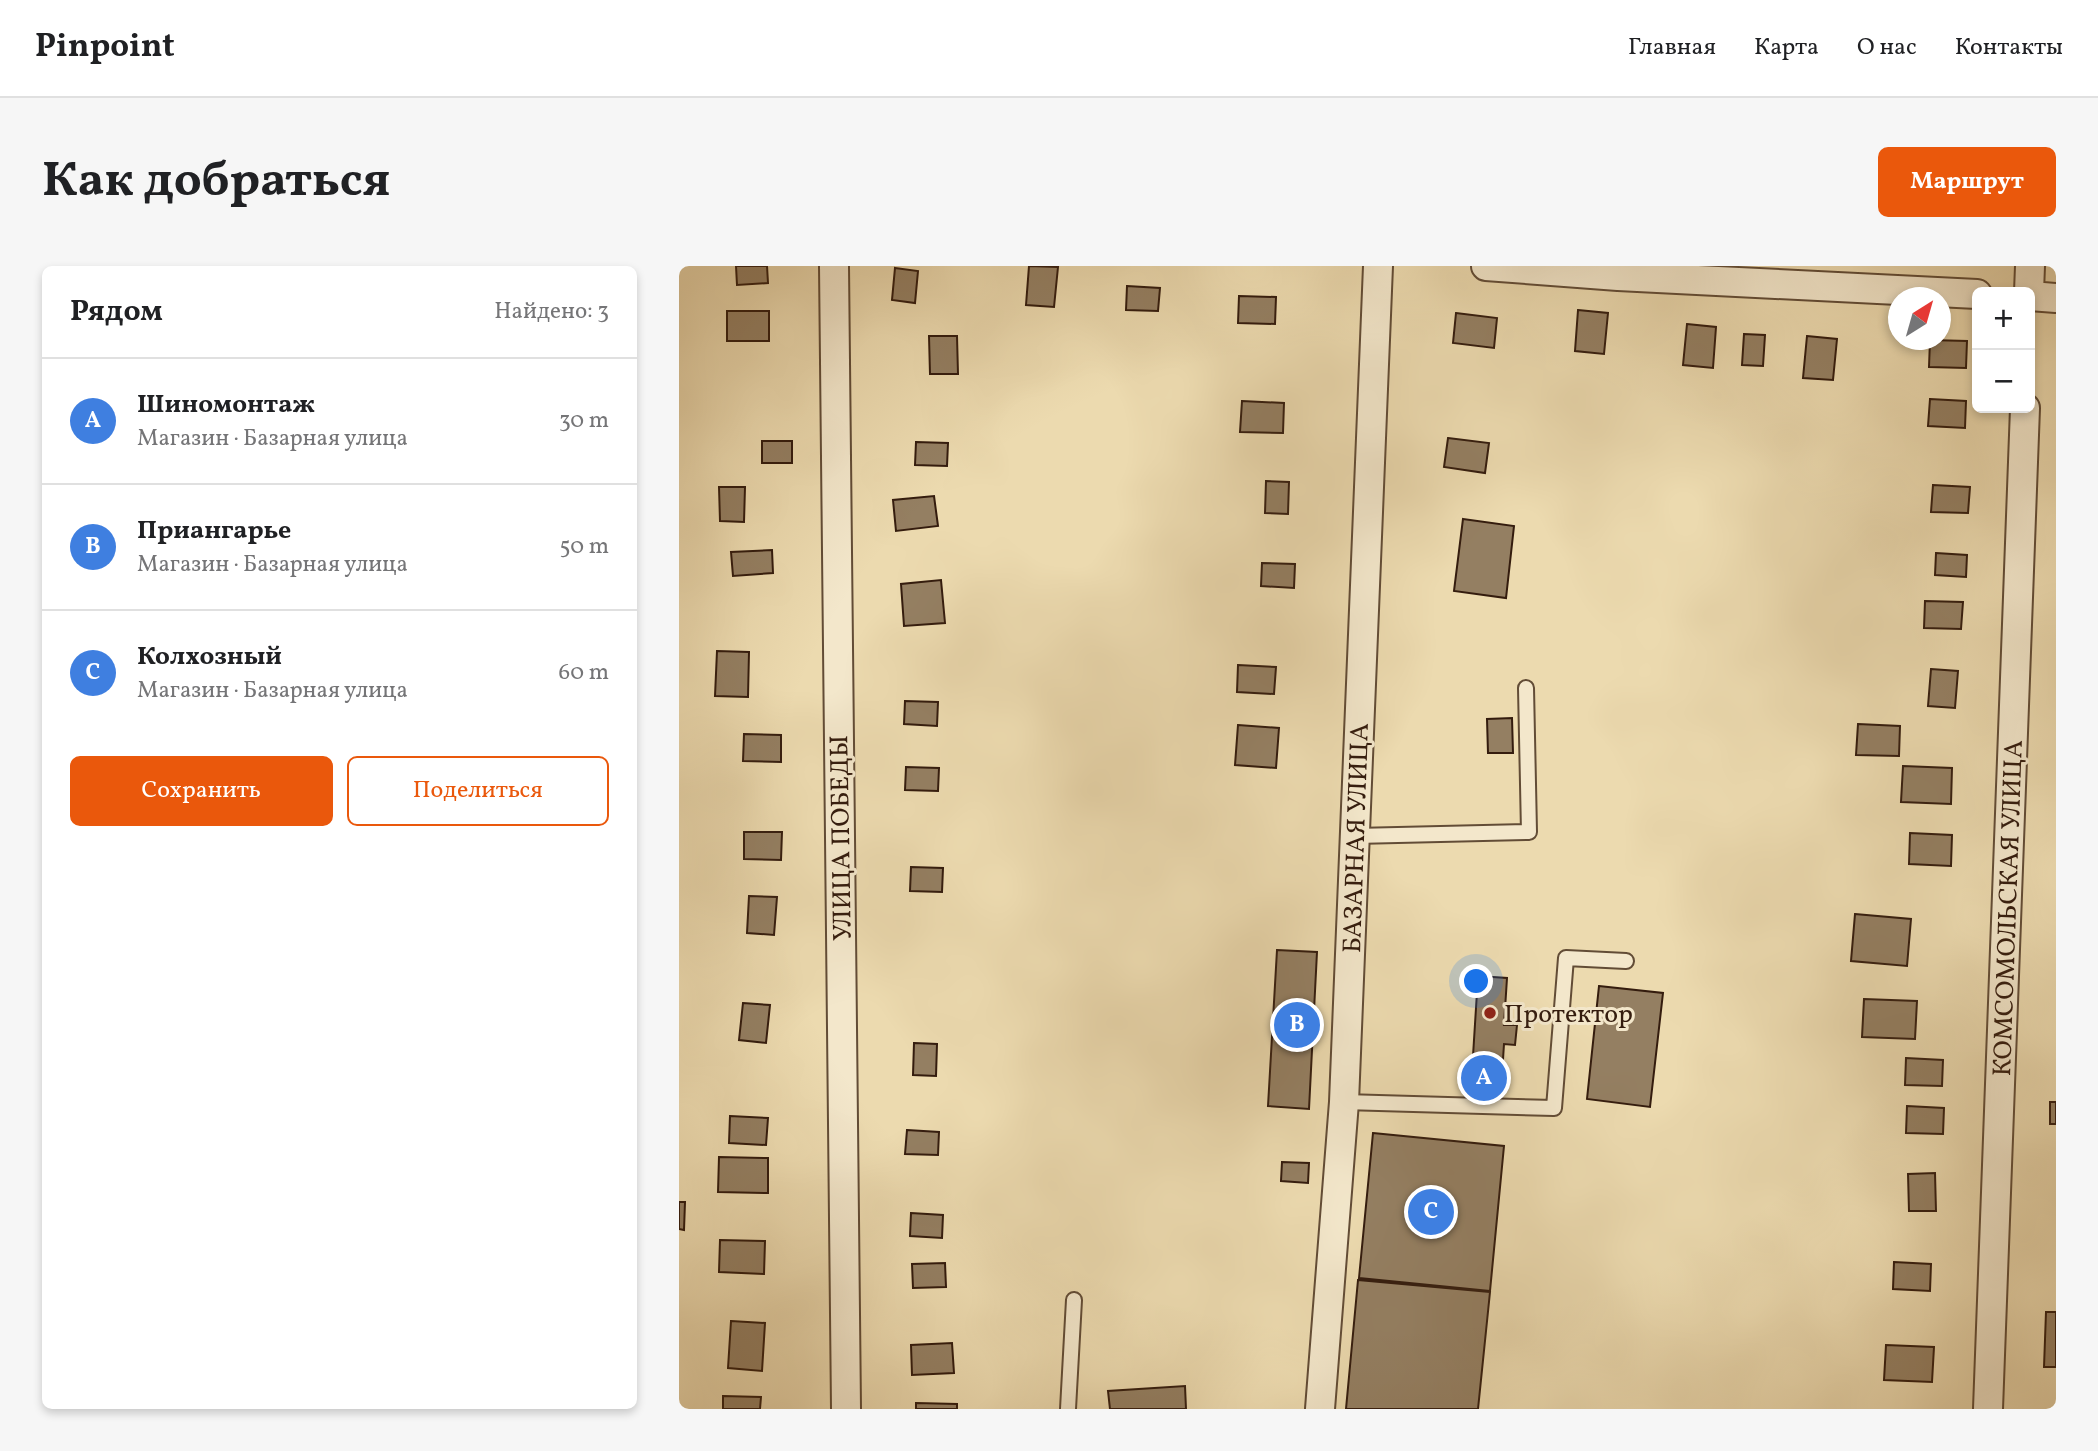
<!DOCTYPE html>
<html lang="ru">
<meta charset="utf-8">
<style>
body{margin:0;font-family:Vollkorn,serif;background:#f6f6f6;color:#202124}
.controls{position:absolute;right:21px;top:21px;display:grid;overflow:hidden;border-radius:10px;box-shadow:0 4px 10px #0003}
.controls button{width:63px;height:63px;display:grid;place-items:center;padding:0;border:0;border-bottom:2px solid #e0e0e0;background:#fff;color:#202124;font:35px sans-serif}
.compass{position:absolute;left:1209px;top:21px;width:63px;height:63px;border-radius:50%;background:#fff;box-shadow:0 4px 10px #0003;rotate:37deg}
.you{position:absolute;left:798px;top:716px;width:24px;height:24px;margin:-18px;border:5px solid #fff;border-radius:50%;background:#1a73e8;box-shadow:0 0 0 10px #1a73e833}
.badge{display:grid;place-items:center;width:46px;height:46px;border-radius:50%;background:#ea580c;color:#fff;font-size:23px;font-weight:700}
.pin{position:absolute;translate:-50% -50%;border:4px solid #fff;box-shadow:0 2px 7px #0006}
.list{margin:0;padding:0;list-style:none}
h2{display:flex;justify-content:space-between;align-items:center;height:91px;margin:0;padding:0 28px;font-size:30px}
h2 small{font-size:23px;font-weight:400;color:#757577}
.list li{display:grid;grid-template-columns:46px 1fr auto;gap:21px;align-items:center;box-sizing:border-box;height:126px;padding:0 28px;border-top:2px solid #e0e0e0}
.list b{display:block;font-size:26px;white-space:nowrap}
.list p{margin:0;font-size:23px;white-space:nowrap;color:#757577}
.list em{font-size:23px;font-style:normal;color:#757577}
.actions{display:flex;gap:14px;padding:21px 28px}
.actions a{flex:1;padding:16px 0;border:2px solid #ea580c;border-radius:10px;text-align:center;font-size:24px;color:#ea580c}
.actions .main{background:#ea580c;color:#fff}
.map{position:relative;flex:none;width:1377px;height:1143px;overflow:hidden;border-radius:10px}
header{display:flex;align-items:center;gap:42px;box-sizing:border-box;height:98px;padding:0 35px;background:#fff;border-bottom:2px solid #e0e0e0}
header strong{font-size:33px}
nav{display:flex;gap:38px;margin-inline-start:auto;font-size:24px}
.intro{display:flex;align-items:center;justify-content:space-between;box-sizing:border-box;height:168px;padding:0 42px}
h1{margin:0;font-size:49px}
.button{padding:18px 32px;border-radius:10px;background:#ea580c;color:#fff;font-size:24px;font-weight:700}
main{display:flex;gap:42px;padding:0 42px}
aside{flex:1;background:#fff;border-radius:10px;box-shadow:0 4px 10px #0003}
.map>svg:first-child{display:block}
</style>
<header>
<strong>Pinpoint</strong>
<nav><a>Главная</a><a>Карта</a><a>О нас</a><a>Контакты</a></nav>
</header>
<div class="intro"><h1>Как добраться</h1><a class="button">Маршрут</a></div>
<main>
<aside>
<h2>Рядом<small>Найдено: 3</small></h2>
<ul class="list">
<li><span class="badge" style="background:#3f7fe0">A</span><div><b>Шиномонтаж</b><p>Магазин · Базарная улица</p></div><em>30 m</em></li>
<li><span class="badge" style="background:#3f7fe0">B</span><div><b>Приангарье</b><p>Магазин · Базарная улица</p></div><em>50 m</em></li>
<li><span class="badge" style="background:#3f7fe0">C</span><div><b>Колхозный</b><p>Магазин · Базарная улица</p></div><em>60 m</em></li>
</ul>
<div class="actions"><a class="main">Сохранить</a><a>Поделиться</a></div>
</aside>
<div class="map">
<svg width="1377" height="1143" viewBox="0 0 1377 1143">
<rect width="100%" height="100%" fill="#ecdaaf"/>
<filter id="stains"><feTurbulence type="fractalNoise" baseFrequency=".00286" numOctaves="4"/><feColorMatrix values="0 0 0 0 .2 0 0 0 0 .09 0 0 0 0 .02 0 0 0 .5 -.17"/></filter>
<radialGradient id="worn" r=".72"><stop offset=".6" stop-color="#630" stop-opacity="0"/><stop offset="1" stop-color="#630" stop-opacity=".3"/></radialGradient>
<path fill="#947f62" stroke="#341c0e" stroke-width="2" d="M57 0H88L89 17 58 19Z
M350 0 379 1 375 41 347 39Z
M216 2 239 5 236 37 213 34Z
M448 20 481 22 479 45 447 44Z
M560 30 597 31 596 58 559 57Z
M899 44 929 47 925 88 896 85Z
M48 45H90V75H48Z
M777 47 818 52 815 82 774 77Z
M1008 58 1037 61 1034 102 1004 99Z
M1065 68 1086 69 1084 100 1063 99Z
M250 70H278L279 108H251Z
M1128 70 1158 73 1154 114 1124 112Z
M1251 74 1288 75 1287 102 1250 101Z
M1251 133 1287 135 1286 162 1249 160Z
M563 135 605 137 604 167 561 166Z
M769 172 810 177 806 207 765 201Z
M83 175H113V197H83Z
M237 176 269 177 268 200 236 199Z
M587 215 610 216 609 248 586 247Z
M1254 219 1291 221 1289 247 1252 246Z
M40 221H66L65 256 41 255Z
M255 230 259 260 217 265 214 234Z
M784 253 835 260 827 332 775 325Z
M93 284 94 307 54 310 52 286Z
M1257 287 1288 289 1287 311 1256 309Z
M583 297 616 298 615 322 582 320Z
M262 314 266 357 225 360 222 318Z
M1246 335 1284 336 1282 363 1245 362Z
M38 385 70 386 69 431 36 430Z
M559 399 597 401 595 428 558 426Z
M1252 403 1279 405 1276 442 1249 440Z
M226 435 259 436 258 460 225 458Z
M833 452 834 487H809L808 453Z
M1179 458 1221 460 1220 490 1177 489Z
M559 459 600 462 597 502 556 499Z
M65 468 102 469V496L64 495Z
M1224 500 1273 502 1272 538 1222 536Z
M227 501 260 502 259 525 226 524Z
M65 566H103L102 594 65 593Z
M1231 567 1273 569 1272 600 1230 598Z
M232 601 264 602 263 626 231 625Z
M70 630 98 631 95 669 68 667Z
M1176 648 1232 653 1228 700 1172 695Z
M598 684 638 686 630 843 589 840Z
M799 710 828 712 825 759H838L836 779 825 778 822 824 792 822Z
M920 720 984 727 971 841 908 833Z
M1185 733 1238 735 1236 773 1183 771Z
M64 737 91 739 87 777 60 774Z
M235 777 258 778 257 810 234 809Z
M1227 792 1264 794 1263 820 1226 819Z
M1371 836H1377V858H1371Z
M1228 840 1265 842 1264 868 1227 867Z
M51 850 89 852 87 879 50 877Z
M228 864 260 866 259 889 226 888Z
M694 867 825 880 811 1025 680 1012Z
M40 891 89 892V927L39 926Z
M603 896 630 897 629 917 602 915Z
M1256 907 1257 945H1230L1229 908Z
M0 936H6L5 964 0 963Z
M232 947 264 949 263 972 231 970Z
M41 974 86 975 85 1008 40 1006Z
M1215 996 1252 998 1251 1025 1214 1023Z
M266 997 267 1021 234 1022 233 998Z
M679 1014 811 1026 799 1143H667Z
M1367 1046H1377V1101H1365Z
M52 1055 86 1057 83 1105 49 1102Z
M273 1077 275 1107 233 1109 232 1079Z
M1207 1079 1255 1081 1253 1116 1205 1114Z
M506 1120 507 1143H431L429 1125Z
M44 1130 82 1131 81 1143H44Z
M237 1137 278 1138V1143H237Z"/>
<g fill="none" stroke-linecap="round" stroke-linejoin="round">
<g stroke="#624c36" stroke-width="18">
<path id="service" d="M676 570 850 566 847 422
M665 836 875 842 887 692 947 695
M389 1143 395 1034"/>
</g>
<g stroke="#624c36" stroke-width="32">
<path id="minor" d="M155 0 167 1143
M807 0 939 10 1298 28
M1350 26 1351 0
M1351 30 1377 32
M641 1143 665 836 699 0
M1309 1143 1346 142"/>
</g>
<use href="#service" stroke="#f3e7cb" stroke-width="14"/>
<use href="#minor" stroke="#f3e7cb" stroke-width="28"/>
</g>
<circle fill="#8f2418" stroke="#f3e7cb" stroke-width="2.5" cx="811" cy="747" r="7"/>
<g text-anchor="middle" stroke-width="6" stroke-linejoin="round" paint-order="stroke">
<g font-size="26" fill="#341c0e" stroke="#f3e7cb">
<text transform="translate(161 572) rotate(-91)" y="9">УЛИЦА ПОБЕДЫ</text>
<text transform="translate(676 572) rotate(-88)" y="9">БАЗАРНАЯ УЛИЦА</text>
<text transform="translate(1328 642) rotate(-88)" y="9">КОМСОМОЛЬСКАЯ УЛИЦА</text>
</g>
<g font-size="26" fill="#341c0e" stroke="#f3e7cb" text-anchor="start">
<text x="825" y="756">Протектор</text>
</g>
</g>
<rect width="100%" height="100%" filter="url(#stains)"/>
<rect width="100%" height="100%" fill="url(#worn)"/>
</svg>
<div class="controls">
<button>+</button>
<button>−</button>
</div>
<svg class="compass" viewBox="-18 -18 36 36"><path d="M0-13l5 13h-10z" fill="#e53935"/><path d="M0 13l5-13h-10z" fill="#757577"/></svg>
<div class="you"></div>
<div class="pin badge" style="left:805px;top:812px;background:#3f7fe0">A</div>
<div class="pin badge" style="left:618px;top:759px;background:#3f7fe0">B</div>
<div class="pin badge" style="left:752px;top:946px;background:#3f7fe0">C</div>
</div>
</main>
